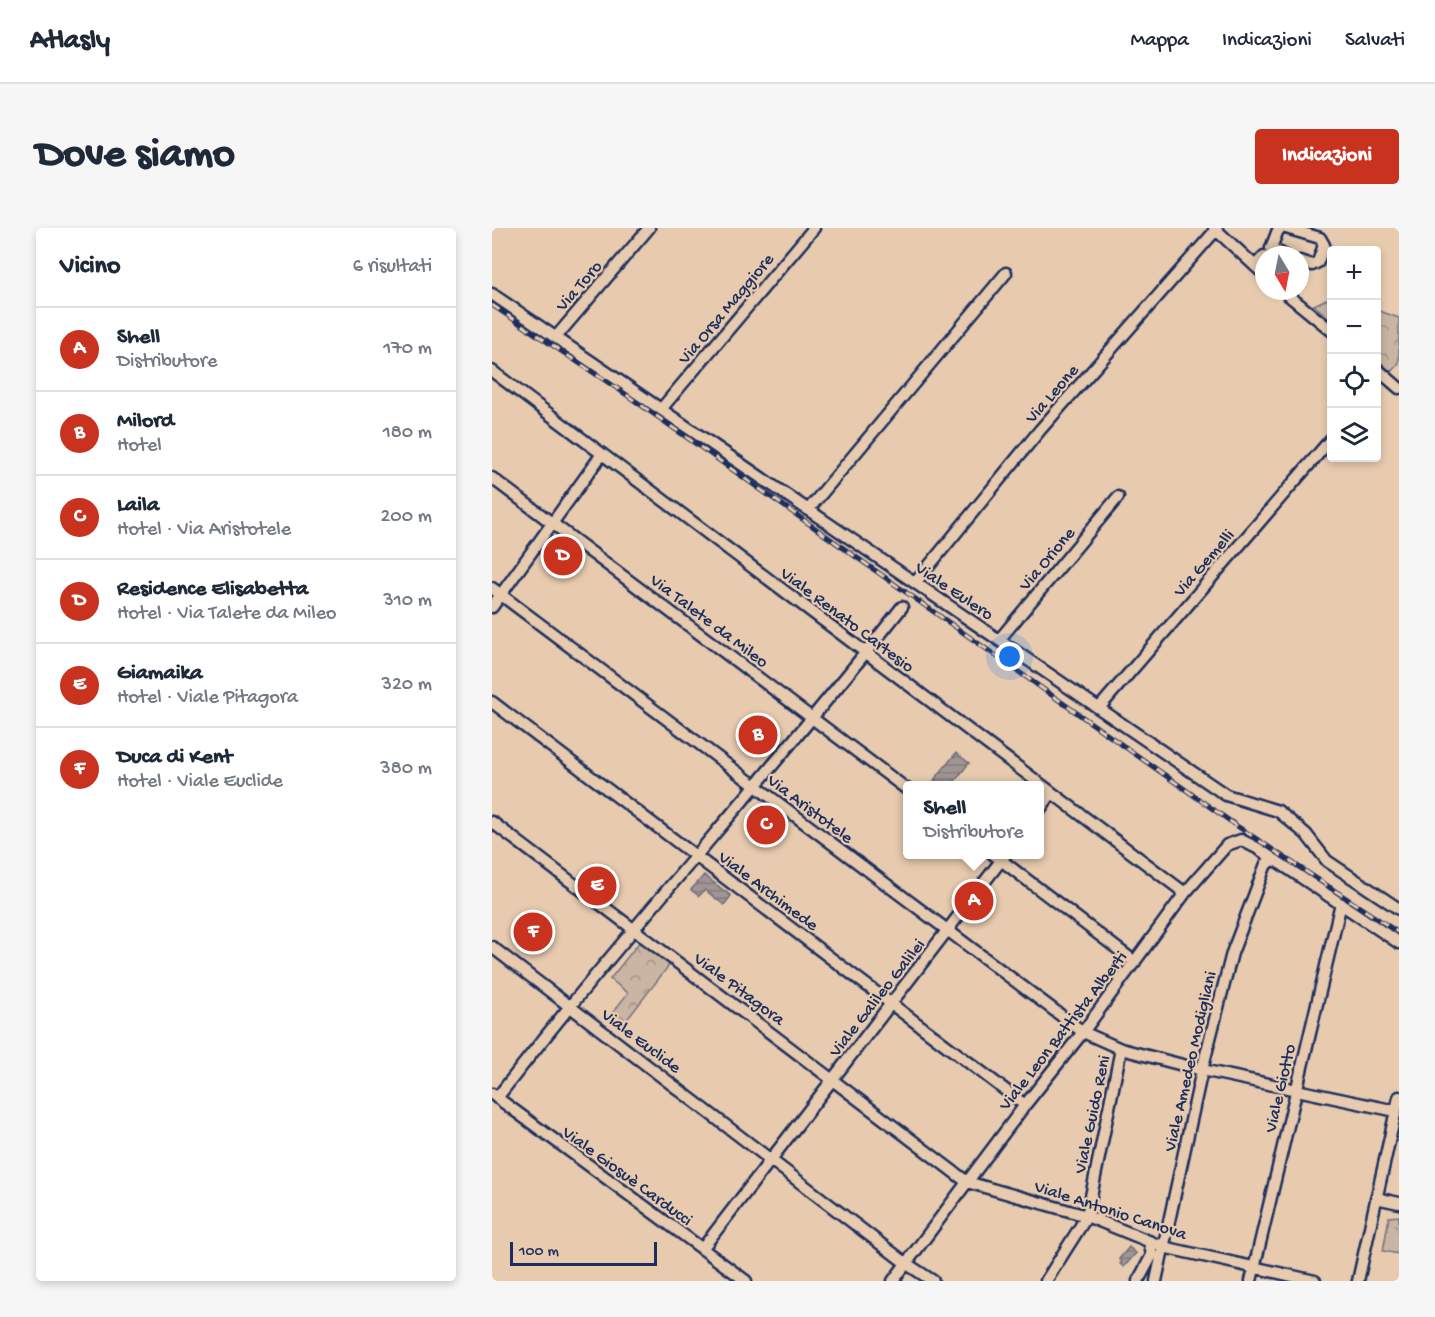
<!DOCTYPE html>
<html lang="it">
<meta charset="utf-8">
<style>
body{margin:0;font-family:"Gochi Hand",sans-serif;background:#f6f6f7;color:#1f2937}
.controls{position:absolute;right:18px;top:18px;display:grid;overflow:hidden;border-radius:6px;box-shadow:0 3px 9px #0003}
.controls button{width:54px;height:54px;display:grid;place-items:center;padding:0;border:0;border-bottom:2px solid #e0e1e3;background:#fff;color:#1f2937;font:30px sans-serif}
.compass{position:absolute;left:763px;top:18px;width:54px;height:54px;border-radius:50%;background:#fff;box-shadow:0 3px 9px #0003;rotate:170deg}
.scale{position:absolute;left:18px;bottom:15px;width:147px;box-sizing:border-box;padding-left:6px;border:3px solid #1b2f5e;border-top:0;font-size:16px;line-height:21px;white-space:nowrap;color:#1b2f5e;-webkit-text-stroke:4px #e8cbaf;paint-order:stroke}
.you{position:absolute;left:518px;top:429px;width:21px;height:21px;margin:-15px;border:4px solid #fff;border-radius:50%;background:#1a73e8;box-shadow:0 0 0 9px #1a73e833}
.badge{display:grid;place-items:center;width:39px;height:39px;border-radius:50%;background:#c8321e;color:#fff;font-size:20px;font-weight:700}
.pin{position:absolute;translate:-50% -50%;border:3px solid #fff;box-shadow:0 2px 6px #0006}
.popup{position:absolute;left:411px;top:553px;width:141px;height:78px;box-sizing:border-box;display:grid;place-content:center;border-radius:6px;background:#fff;filter:drop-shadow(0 2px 4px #0005);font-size:20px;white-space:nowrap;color:#747a83}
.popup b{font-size:22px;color:#1f2937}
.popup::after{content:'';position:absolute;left:50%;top:100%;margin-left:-12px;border:12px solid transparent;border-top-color:#fff}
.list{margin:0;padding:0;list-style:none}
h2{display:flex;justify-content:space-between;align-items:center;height:78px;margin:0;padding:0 24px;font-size:26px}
h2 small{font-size:20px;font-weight:400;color:#747a83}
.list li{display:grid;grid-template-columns:39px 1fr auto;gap:18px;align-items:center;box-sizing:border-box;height:84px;padding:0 24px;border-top:2px solid #e0e1e3}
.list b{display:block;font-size:22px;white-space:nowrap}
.list p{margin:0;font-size:20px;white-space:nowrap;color:#747a83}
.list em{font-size:20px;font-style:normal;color:#747a83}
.icon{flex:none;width:33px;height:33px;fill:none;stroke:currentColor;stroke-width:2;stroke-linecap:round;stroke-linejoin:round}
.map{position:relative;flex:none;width:907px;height:1053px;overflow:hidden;border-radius:6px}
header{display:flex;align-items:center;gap:36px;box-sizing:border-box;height:84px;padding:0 30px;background:#fff;border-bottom:2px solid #e0e1e3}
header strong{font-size:28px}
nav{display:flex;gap:33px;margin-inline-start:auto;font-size:21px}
.intro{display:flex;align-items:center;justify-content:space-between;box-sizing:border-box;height:144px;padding:0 36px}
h1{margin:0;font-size:42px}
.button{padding:15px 27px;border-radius:6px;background:#c8321e;color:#fff;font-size:21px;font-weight:700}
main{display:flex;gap:36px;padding:0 36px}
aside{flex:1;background:#fff;border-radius:6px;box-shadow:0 3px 9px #0003}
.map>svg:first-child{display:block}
</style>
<header>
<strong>Atlasly</strong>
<nav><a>Mappa</a><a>Indicazioni</a><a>Salvati</a></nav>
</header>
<div class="intro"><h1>Dove siamo</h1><a class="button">Indicazioni</a></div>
<main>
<aside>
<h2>Vicino<small>6 risultati</small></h2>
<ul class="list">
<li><span class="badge">A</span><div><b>Shell</b><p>Distributore</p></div><em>170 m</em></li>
<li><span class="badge">B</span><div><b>Milord</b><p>Hotel</p></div><em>180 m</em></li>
<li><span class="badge">C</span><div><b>Laila</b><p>Hotel · Via Aristotele</p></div><em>200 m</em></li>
<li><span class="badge">D</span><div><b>Residence Elisabetta</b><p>Hotel · Via Talete da Mileo</p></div><em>310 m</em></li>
<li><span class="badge">E</span><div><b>Giamaika</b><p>Hotel · Viale Pitagora</p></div><em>320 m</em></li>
<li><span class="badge">F</span><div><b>Duca di Kent</b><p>Hotel · Viale Euclide</p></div><em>380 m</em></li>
</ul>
</aside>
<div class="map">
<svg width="907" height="1053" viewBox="0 0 907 1053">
<defs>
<pattern id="grass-tufts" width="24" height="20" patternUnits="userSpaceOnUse" patternTransform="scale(1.5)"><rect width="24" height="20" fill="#cab4a3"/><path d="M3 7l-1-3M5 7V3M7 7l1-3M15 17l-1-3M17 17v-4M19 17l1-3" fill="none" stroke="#a39388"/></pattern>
<pattern id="forest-crowns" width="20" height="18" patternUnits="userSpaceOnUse" patternTransform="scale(1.5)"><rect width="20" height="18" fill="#cab4a3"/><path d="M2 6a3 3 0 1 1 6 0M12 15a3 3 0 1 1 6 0" fill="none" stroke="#a39388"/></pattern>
<pattern id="water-rules" width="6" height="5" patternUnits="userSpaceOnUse" patternTransform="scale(1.5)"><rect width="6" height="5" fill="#a19594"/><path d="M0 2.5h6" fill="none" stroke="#827a7c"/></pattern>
</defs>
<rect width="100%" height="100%" fill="#e8cbaf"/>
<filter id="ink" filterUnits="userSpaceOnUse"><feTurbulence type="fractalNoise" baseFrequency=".0167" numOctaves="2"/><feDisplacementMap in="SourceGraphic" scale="12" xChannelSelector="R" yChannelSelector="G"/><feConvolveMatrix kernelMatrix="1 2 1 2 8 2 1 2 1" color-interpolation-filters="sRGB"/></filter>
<g filter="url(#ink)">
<path fill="url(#grass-tufts)" stroke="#727280" stroke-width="1.5" d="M907 988V1026L891 1023 897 989Z"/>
<path fill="url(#forest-crowns)" stroke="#727280" stroke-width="1.5" d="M839 69V92L822 77Z
M885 82 907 90V135L899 144 885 131Z
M149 712 179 735 130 798 118 788 136 765 118 751Z"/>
<path fill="url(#water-rules)" stroke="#6b6c7e" stroke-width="1.5" d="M464 525 477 535 460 557H450L442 552Z
M212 647 239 668 232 677 213 662 207 668 199 662Z
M637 1019 644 1025 632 1039 628 1036 630 1034 627 1031Z"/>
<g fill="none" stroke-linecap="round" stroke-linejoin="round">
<g stroke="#1b2f5e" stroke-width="15">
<path id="minor" d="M722 0 772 46
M790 0 786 2 779 20 792 27
M794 0 828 10 832 17 826 34 820 37 808 33
M763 38 772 28
M791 63 840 103
M0 66C245 233 489 400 734 567L786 583 814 606 835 633 907 681
M64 109 157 0
M884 140 907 160
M0 143 693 665
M170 180 322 0
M0 250 416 562
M316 282 514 45
M423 355 548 202 724 2
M0 360 591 804 629 821 710 842 904 883
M0 379 110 226
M507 412 626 269
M0 474 533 877
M607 480 840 210
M548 581 559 566
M0 594 475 954 595 988 671 1019 823 1053
M501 626 643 734
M0 719 415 1036 441 1053
M0 866 254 1053
M5 870C135 702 279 546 410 379
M884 970 907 975
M210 1021 514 626
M401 1053 533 877 591 804 693 665 735 617 749 612 767 621 907 715
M554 1053 595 988 629 821
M646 1053 660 1027 657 1013
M664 1053 710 842 740 725 774 636 784 631
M759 1053 849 675
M866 1053 907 869"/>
</g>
<use href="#minor" stroke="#e8cbaf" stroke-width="10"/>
<g stroke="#1b2f5e" stroke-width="5">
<path id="rail" d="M0 77 129 163 745 598 907 705"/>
</g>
<use href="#rail" stroke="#e8cbaf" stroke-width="3" stroke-dasharray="9" stroke-linecap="butt"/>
</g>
</g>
<g text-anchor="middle" stroke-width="4.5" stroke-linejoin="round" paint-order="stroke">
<g font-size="18" fill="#1b2f5e" stroke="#e8cbaf">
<text transform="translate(86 57) rotate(-49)" y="6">Via Toro</text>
<text transform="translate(233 80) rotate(-50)" y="6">Via Orsa Maggiore</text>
<text transform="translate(559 165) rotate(-49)" y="6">Via Leone</text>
<text transform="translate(554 330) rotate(-50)" y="6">Via Orione</text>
<text transform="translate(711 334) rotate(-49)" y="6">Via Gemelli</text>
<text transform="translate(463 362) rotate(34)" y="6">Viale Eulero</text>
<text transform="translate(356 391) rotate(37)" y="6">Viale Renato Cartesio</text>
<text transform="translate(218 392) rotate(37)" y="6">Via Talete da Mileo</text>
<text transform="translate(319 580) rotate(37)" y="6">Via Aristotele</text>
<text transform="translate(277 662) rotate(37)" y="6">Viale Archimede</text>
<text transform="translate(248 760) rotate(37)" y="6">Viale Pitagora</text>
<text transform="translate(384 769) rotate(-52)" y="6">Viale Galileo Galilei</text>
<text transform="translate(570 802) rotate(-52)" y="6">Viale Leon Battista Alberti</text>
<text transform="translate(150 812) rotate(37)" y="6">Viale Euclide</text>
<text transform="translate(697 833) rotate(-77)" y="6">Viale Amedeo Modigliani</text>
<text transform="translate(787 860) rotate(-77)" y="6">Viale Giotto</text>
<text transform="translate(599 886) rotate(-78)" y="6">Viale Guido Reni</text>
<text transform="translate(136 947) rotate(36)" y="6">Viale Giosuè Carducci</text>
<text transform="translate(619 981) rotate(18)" y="6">Viale Antonio Canova</text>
</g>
</g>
</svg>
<div class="controls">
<button>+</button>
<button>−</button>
<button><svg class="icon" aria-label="locate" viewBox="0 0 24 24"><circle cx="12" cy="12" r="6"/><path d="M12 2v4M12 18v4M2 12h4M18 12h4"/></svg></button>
<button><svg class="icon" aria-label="layers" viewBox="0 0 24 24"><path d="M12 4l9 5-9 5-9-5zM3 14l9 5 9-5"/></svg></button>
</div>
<svg class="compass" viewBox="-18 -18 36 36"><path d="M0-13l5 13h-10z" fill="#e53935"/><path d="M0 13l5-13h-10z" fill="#747a83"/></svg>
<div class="scale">100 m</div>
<div class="you"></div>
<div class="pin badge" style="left:482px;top:673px">A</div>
<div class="popup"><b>Shell</b>Distributore</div>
<div class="pin badge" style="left:266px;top:507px">B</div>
<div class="pin badge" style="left:274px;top:597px">C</div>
<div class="pin badge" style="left:71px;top:328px">D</div>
<div class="pin badge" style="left:105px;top:658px">E</div>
<div class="pin badge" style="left:41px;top:704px">F</div>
</div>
</main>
